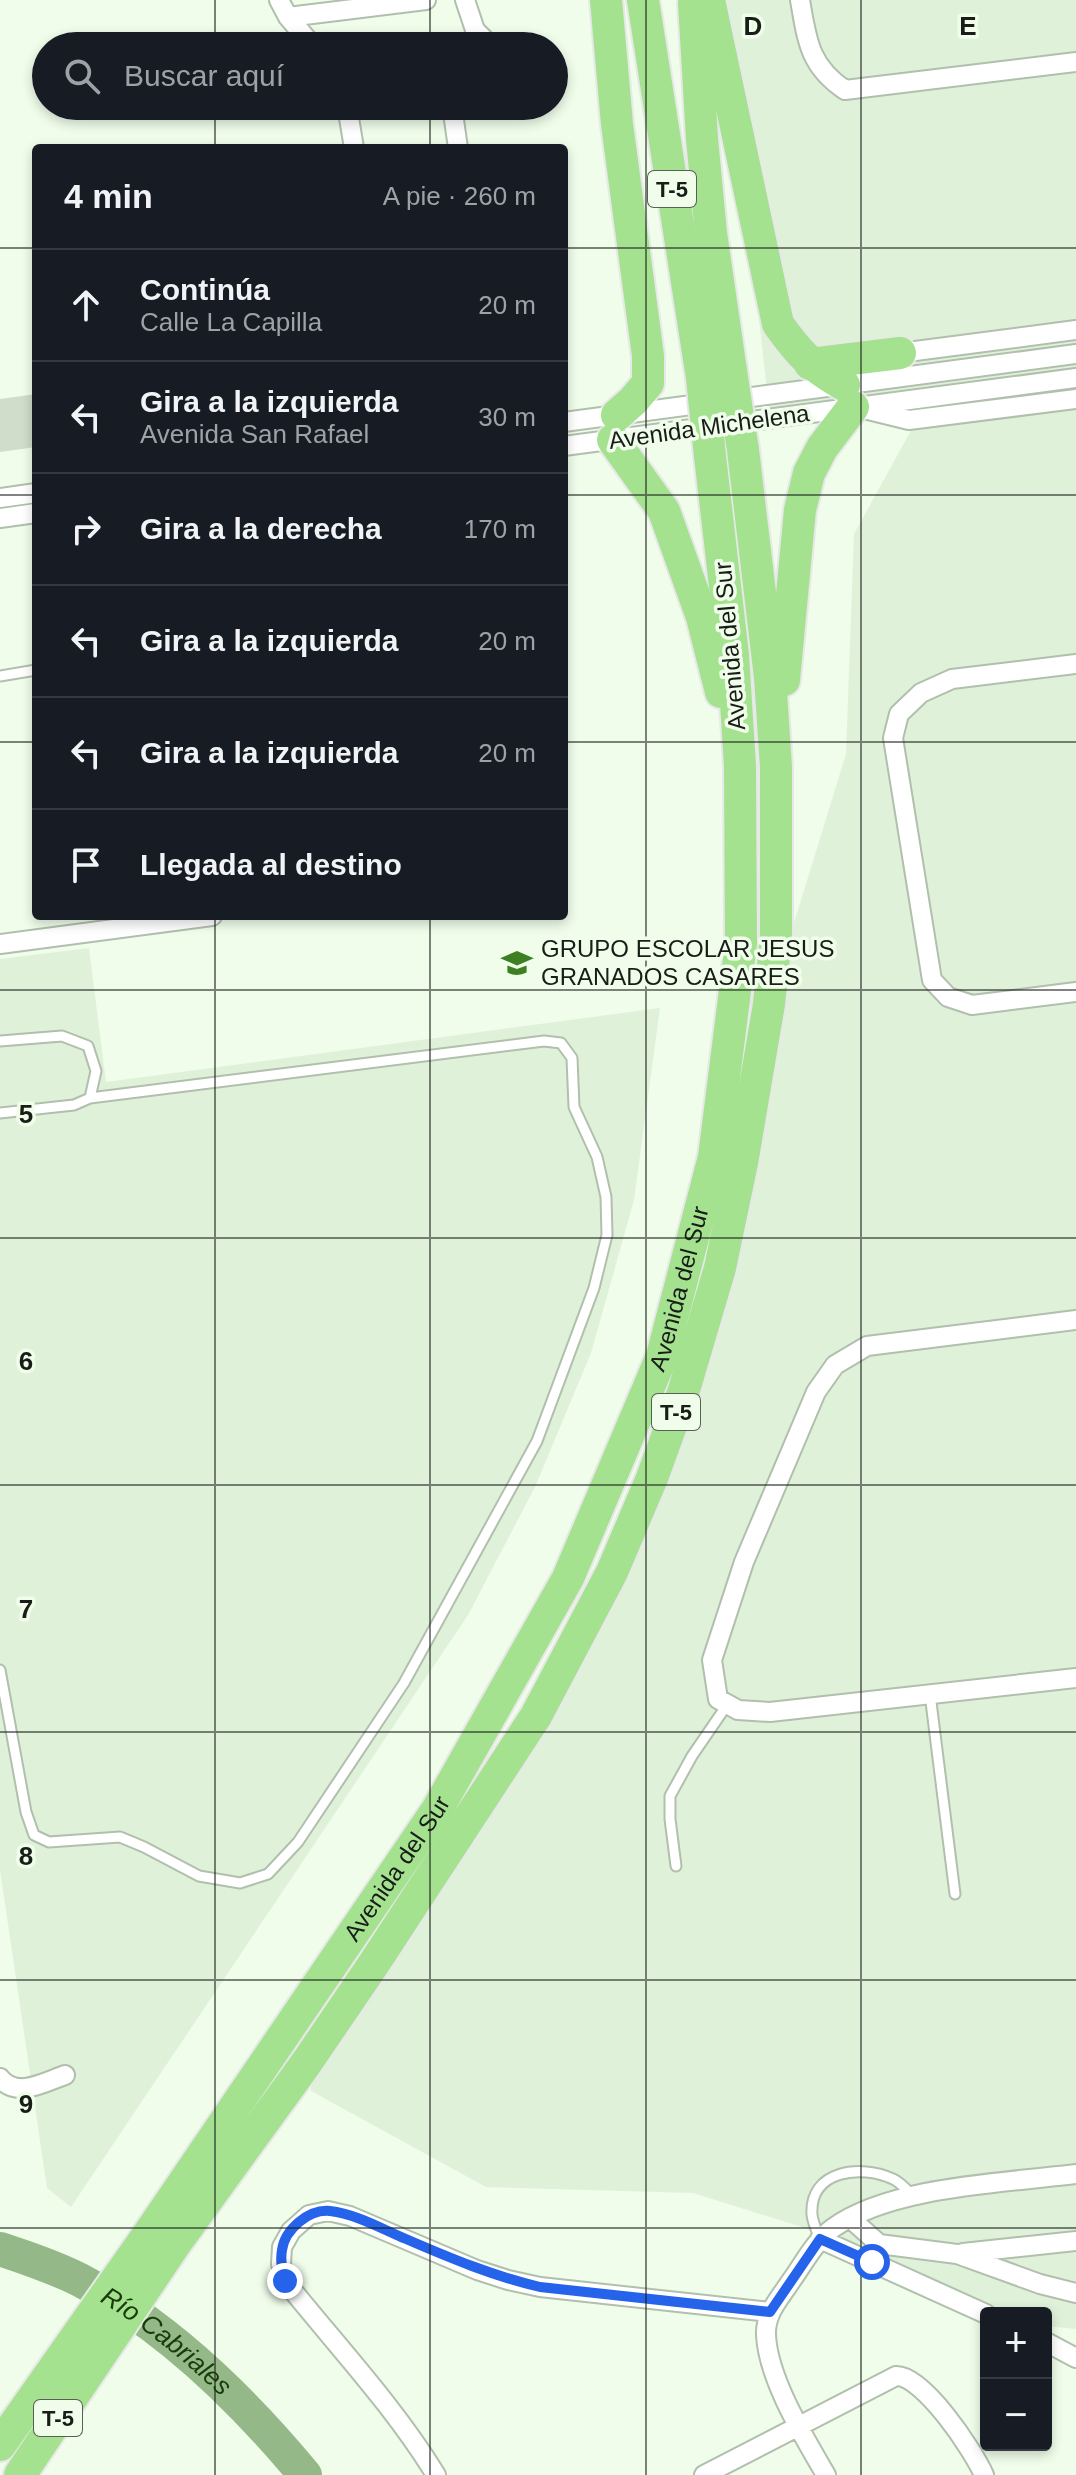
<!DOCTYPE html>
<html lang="es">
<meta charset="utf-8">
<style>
body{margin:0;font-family:Helvetica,sans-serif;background:#20242c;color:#f1f3f6}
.controls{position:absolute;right:24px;bottom:24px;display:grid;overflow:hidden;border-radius:8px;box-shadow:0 4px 12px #0003}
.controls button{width:72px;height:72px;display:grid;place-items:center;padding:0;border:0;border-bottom:2px solid #363941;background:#171b24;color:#f1f3f6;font:40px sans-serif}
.stop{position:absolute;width:24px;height:24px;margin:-18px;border:6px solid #2563eb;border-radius:50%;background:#fff}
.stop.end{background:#2563eb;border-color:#fff;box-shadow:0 2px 8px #0008}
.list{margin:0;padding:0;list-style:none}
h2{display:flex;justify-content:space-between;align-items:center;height:104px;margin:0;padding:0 32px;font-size:34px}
h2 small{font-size:26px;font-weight:400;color:#9ea1a6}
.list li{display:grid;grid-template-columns:52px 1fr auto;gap:24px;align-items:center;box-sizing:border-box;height:112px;padding:0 32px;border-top:2px solid #363941}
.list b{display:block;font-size:30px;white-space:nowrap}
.list p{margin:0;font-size:26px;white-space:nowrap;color:#9ea1a6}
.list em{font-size:26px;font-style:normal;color:#9ea1a6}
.icon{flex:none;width:44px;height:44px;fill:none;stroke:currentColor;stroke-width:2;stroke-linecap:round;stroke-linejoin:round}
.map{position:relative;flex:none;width:1076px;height:2475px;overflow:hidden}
.search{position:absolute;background:#171b24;box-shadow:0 4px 12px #0003;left:32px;top:32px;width:536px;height:88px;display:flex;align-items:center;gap:20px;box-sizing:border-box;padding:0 28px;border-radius:44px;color:#9ea1a6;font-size:30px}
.panel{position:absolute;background:#171b24;box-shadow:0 4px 12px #0003;left:32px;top:144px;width:536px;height:776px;border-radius:8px}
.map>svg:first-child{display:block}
</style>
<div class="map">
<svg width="1076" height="2475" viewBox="0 0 1076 2475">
<rect width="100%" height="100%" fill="#effdea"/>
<path fill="#dff2d9" d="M724 0H1076V2329L1046 2326V2313H1003L859 2245 693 2193 486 2187 311 2091 307 2062 612 1572 742 1163 769 1004 846 754 854 534 930 396 770 418Z
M89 948 106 1082 660 1008 634 1200 591 1353 535 1487 468 1615 71 2207 47 2188 0 1870V959Z"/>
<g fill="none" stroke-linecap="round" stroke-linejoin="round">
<path stroke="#94b888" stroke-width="34" id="s1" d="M0 2249C27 2258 54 2267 80 2280 168 2326 242 2399 305 2475"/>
</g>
<path fill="#cfddca" d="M36 394V447L0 452V399Z"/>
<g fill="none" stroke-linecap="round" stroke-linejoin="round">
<g stroke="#b1bfad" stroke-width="13">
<path id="lane" d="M0 676 36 670
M0 1041 62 1036 88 1046 96 1071 90 1098 74 1105 0 1113
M0 1670 26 1812 34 1835 49 1842 120 1837 144 1847 199 1876 240 1883 268 1874 298 1842 404 1683 537 1441 594 1288 607 1235 606 1197 597 1157 574 1107 572 1058 561 1043 544 1041 90 1098
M930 1694 955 1894
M676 1866 670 1819V1796L692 1756 727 1705
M820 2239C817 2232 813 2223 812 2215 809 2170 861 2164 893 2179 900 2182 906 2189 912 2195"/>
</g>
<g stroke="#b1bfad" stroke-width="22">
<path id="street" d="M279 0 288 17 313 46
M465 0 475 30 491 46
M800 0C807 40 809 66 845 90L1076 62
M288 17 426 0
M534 46H537
M347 106 354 148
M452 106 458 148
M893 356 900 353 1076 330
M864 409 909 420 1076 399
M564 422 1076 354
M564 446 1076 378
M0 498 36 493
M0 518 36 513
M1076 664 952 679 921 693 899 714 893 738 932 980 948 997 972 1005 1076 992
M0 944 212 916
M1076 1320 867 1346 835 1365 816 1392 744 1562 712 1660 718 1699 738 1710 770 1712 1076 1678
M0 2078C16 2099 45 2082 65 2075
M850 2218 879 2244 957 2254 1040 2284 1076 2293
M820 2239 986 2314
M963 2253 1076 2241
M1046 2342 1076 2358
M436 2475C393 2405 336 2345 285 2281L281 2264 282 2247 291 2231 309 2215 328 2211 350 2216 477 2270 508 2280 540 2287 770 2312
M704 2475 896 2376C923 2375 973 2450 984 2475
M826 2475C804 2437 768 2379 766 2335 765 2313 780 2298 791 2281 804 2263 815 2241 833 2228 891 2186 1005 2183 1076 2174"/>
</g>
<g stroke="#e8e8e8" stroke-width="36">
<g id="highway">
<path d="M606 0 617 124 648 356V383L633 401 617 415"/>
<path d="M643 0 702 378"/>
<path d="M709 0 778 324C800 355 811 366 844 385"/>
<path d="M694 3 702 139 711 233 731 371"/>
<path d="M810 364 900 353"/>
<path d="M613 440 664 511 702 617 721 692"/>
<path d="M784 680 800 510 809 473 822 448 853 407"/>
<path id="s2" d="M0 2445 150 2232 437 1810 568 1578 662 1356 714 1157 741 943 740 766 733 655 710 456"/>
<path d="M20 2475 175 2244 307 2062 373 1965 536 1716 612 1572 652 1478 684 1390 720 1268 742 1163 769 1004 776 936V767L770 677 743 450"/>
</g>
</g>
<use href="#lane" stroke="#fff" stroke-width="9"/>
<use href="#street" stroke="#fff" stroke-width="18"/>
<use href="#highway" stroke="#a4e290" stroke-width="32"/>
<g stroke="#e8e8e8" stroke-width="36" stroke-linecap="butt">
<path id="highway-bridge" d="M731 371 743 450
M702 378 710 456"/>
</g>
<use href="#highway-bridge" stroke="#a4e290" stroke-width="32"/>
</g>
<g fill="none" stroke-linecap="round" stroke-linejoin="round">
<path stroke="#2563eb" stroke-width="10" d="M285 2281C282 2270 280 2261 282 2250 285 2229 309 2209 330 2211 356 2214 382 2229 406 2239 450 2258 493 2276 540 2287L770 2312 820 2239 872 2262"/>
</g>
<path fill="none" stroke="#181d17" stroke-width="2" stroke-opacity="0.55" d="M215 0V46M430 0V46M646 0V2475M861 0V2475M215 106V148M430 106V148M0 248H36M564 248H1076M0 495H36M564 495H1076M0 742H36M564 742H1076M215 916V2475M430 916V2475M0 990H1076M0 1238H1076M0 1485H1076M0 1732H1076M0 1980H1076M0 2228H1076"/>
<defs>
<g id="school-bare" transform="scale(2.4)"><path d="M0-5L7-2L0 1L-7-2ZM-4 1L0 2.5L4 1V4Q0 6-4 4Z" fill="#3d8022" stroke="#effdea" stroke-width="2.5" paint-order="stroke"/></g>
</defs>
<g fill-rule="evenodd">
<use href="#school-bare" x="517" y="963"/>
</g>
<g text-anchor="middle" stroke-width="7" stroke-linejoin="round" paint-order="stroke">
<g fill="#effdea" stroke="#586056" stroke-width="2">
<rect x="648" y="171" width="48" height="36" rx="6"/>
<rect x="652" y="1394" width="48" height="36" rx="6"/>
<rect x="34" y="2400" width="48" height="36" rx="6"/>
</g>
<g font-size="22" font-weight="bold" fill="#181d17">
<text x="672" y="197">T-5</text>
<text x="676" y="1420">T-5</text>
<text x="58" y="2426">T-5</text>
</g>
<g font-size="24" fill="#181d17" stroke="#effdea">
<text transform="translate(709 427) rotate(-8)" y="8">Avenida Michelena</text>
<text transform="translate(730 646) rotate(-95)" y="8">Avenida del Sur</text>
<text dy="8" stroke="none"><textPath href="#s2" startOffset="1348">Avenida del Sur</textPath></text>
<text dy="8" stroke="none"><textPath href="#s2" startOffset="700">Avenida del Sur</textPath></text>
</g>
<g font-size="24" fill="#181d17" stroke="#effdea" text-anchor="start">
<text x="541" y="957">GRUPO ESCOLAR JESUS<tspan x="541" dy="28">GRANADOS CASARES</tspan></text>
</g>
<g font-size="26" font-style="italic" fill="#183b09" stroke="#effdea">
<text dy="9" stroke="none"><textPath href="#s1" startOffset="192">Río Cabriales</textPath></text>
</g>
</g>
<g font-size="26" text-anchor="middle" font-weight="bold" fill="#181d17" stroke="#effdea" stroke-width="7" stroke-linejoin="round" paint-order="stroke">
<text x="753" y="35">D</text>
<text x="968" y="35">E</text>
<text x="26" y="1123">5</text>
<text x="26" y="1370">6</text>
<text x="26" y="1618">7</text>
<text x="26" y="1865">8</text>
<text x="26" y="2113">9</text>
</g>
</svg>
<div class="controls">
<button>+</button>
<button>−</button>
</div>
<div class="stop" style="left:872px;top:2262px"></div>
<div class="stop end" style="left:285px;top:2281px"></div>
<div class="search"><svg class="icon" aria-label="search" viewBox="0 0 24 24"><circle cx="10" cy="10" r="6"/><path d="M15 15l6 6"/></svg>Buscar aquí</div>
<section class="panel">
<h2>4 min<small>A pie · 260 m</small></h2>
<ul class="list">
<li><svg class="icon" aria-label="ahead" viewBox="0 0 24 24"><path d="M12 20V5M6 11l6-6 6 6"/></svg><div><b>Continúa</b><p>Calle La Capilla</p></div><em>20 m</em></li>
<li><svg class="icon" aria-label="left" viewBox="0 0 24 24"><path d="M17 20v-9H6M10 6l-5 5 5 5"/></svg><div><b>Gira a la izquierda</b><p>Avenida San Rafael</p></div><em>30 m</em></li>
<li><svg class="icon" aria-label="right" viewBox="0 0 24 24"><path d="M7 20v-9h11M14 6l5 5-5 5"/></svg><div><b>Gira a la derecha</b></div><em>170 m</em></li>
<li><svg class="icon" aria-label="left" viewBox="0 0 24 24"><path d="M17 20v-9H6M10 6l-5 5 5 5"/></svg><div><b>Gira a la izquierda</b></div><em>20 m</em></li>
<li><svg class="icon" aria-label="left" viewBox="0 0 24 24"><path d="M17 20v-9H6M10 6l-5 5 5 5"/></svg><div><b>Gira a la izquierda</b></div><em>20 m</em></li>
<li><svg class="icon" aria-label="arrive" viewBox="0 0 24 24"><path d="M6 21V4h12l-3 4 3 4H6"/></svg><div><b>Llegada al destino</b></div></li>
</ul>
</section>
</div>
